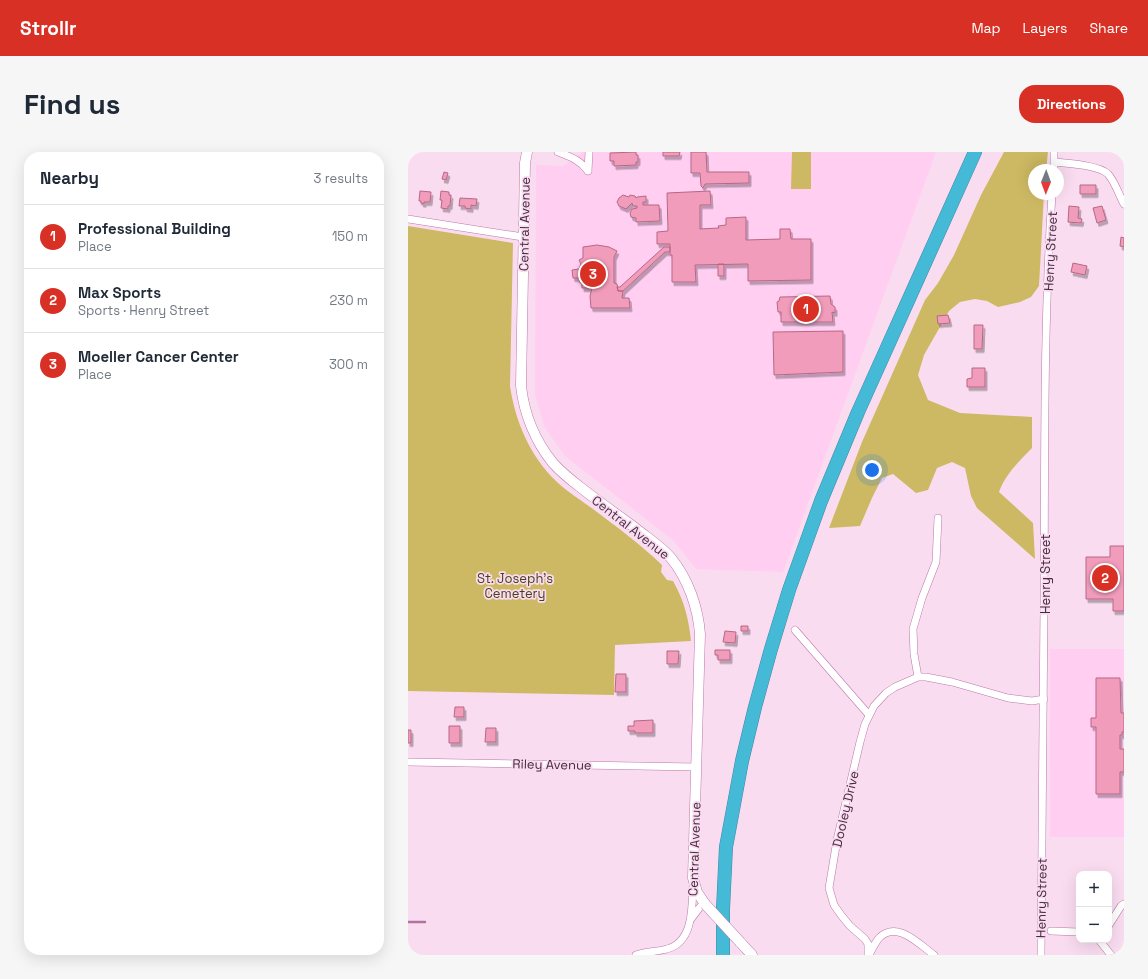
<!DOCTYPE html>
<meta charset="utf-8">
<style>
body{margin:0;font-family:"Space Grotesk",sans-serif;background:#f6f6f7;color:#1f2937}
.controls{position:absolute;right:12px;bottom:12px;display:grid;overflow:hidden;border-radius:8px;box-shadow:0 4px 16px #0002}
.controls button{width:36px;height:36px;display:grid;place-items:center;padding:0;border:0;border-bottom:1px solid #e0e1e3;background:#fff;color:#1f2937;font:20px sans-serif}
.compass{position:absolute;left:620px;top:12px;width:36px;height:36px;border-radius:50%;background:#fff;box-shadow:0 4px 16px #0002;rotate:181deg}
.you{position:absolute;left:464px;top:318px;width:14px;height:14px;margin:-10px;border:3px solid #fff;border-radius:50%;background:#1a73e8;box-shadow:0 0 0 6px #1a73e833}
.badge{display:grid;place-items:center;width:26px;height:26px;border-radius:50%;background:#d93025;color:#fff;font-size:13px;font-weight:700}
.pin{position:absolute;translate:-50% -50%;border:2px solid #fff;box-shadow:0 1px 4px #0006}
.list{margin:0;padding:0;list-style:none}
h2{display:flex;justify-content:space-between;align-items:center;height:52px;margin:0;padding:0 16px;font-size:17px}
h2 small{font-size:13px;font-weight:400;color:#747a83}
.list li{display:grid;grid-template-columns:26px 1fr auto;gap:12px;align-items:center;box-sizing:border-box;height:64px;padding:0 16px;border-top:1px solid #e0e1e3}
.list b{display:block;font-size:15px;white-space:nowrap}
.list p{margin:0;font-size:13px;white-space:nowrap;color:#747a83}
.list em{font-size:13px;font-style:normal;color:#747a83}
.map{position:relative;flex:none;width:716px;height:803px;overflow:hidden;border-radius:16px}
header{display:flex;align-items:center;gap:24px;box-sizing:border-box;height:56px;padding:0 20px;background:#d93025;color:#fff}
header strong{font-size:19px}
nav{display:flex;gap:22px;margin-inline-start:auto;font-size:14px}
.intro{display:flex;align-items:center;justify-content:space-between;box-sizing:border-box;height:96px;padding:0 24px}
h1{margin:0;font-size:28px}
.button{padding:10px 18px;border-radius:16px;background:#d93025;color:#fff;font-size:14px;font-weight:700}
main{display:flex;gap:24px;padding:0 24px}
aside{flex:1;background:#fff;border-radius:16px;box-shadow:0 4px 16px #0002}
.map>svg:first-child{display:block}
</style>
<header>
<strong>Strollr</strong>
<nav><a>Map</a><a>Layers</a><a>Share</a></nav>
</header>
<div class="intro"><h1>Find us</h1><a class="button">Directions</a></div>
<main>
<aside>
<h2>Nearby<small>3 results</small></h2>
<ul class="list">
<li><span class="badge">1</span><div><b>Professional Building</b><p>Place</p></div><em>150 m</em></li>
<li><span class="badge">2</span><div><b>Max Sports</b><p>Sports · Henry Street</p></div><em>230 m</em></li>
<li><span class="badge">3</span><div><b>Moeller Cancer Center</b><p>Place</p></div><em>300 m</em></li>
</ul>
</aside>
<div class="map">
<svg width="716" height="803" viewBox="0 0 716 803">
<defs>
<filter id="shadow"><feDropShadow dx="2" dy="3.5" stdDeviation="0" flood-color="#0004"/></filter>
</defs>
<rect width="100%" height="100%" fill="#fadcf1"/>
<path fill="#ffcef1" d="M175 0H528L375 420 288 417 266 389 157 304 137 276 127 243 128 13 155 14Z
M642 497H716V685H642Z"/>
<path fill="#cdb963" d="M384 0H403V37H383Z
M596 0H640L638 18H626V42H636L631 134 623 145 612 150 590 155 579 149 567 147 552 150 541 159 516 203 510 223 520 248 552 261 624 265V296C611 309 597 323 591 340L625 371 627 407 569 356 563 344 557 316 544 310 529 316 520 338 508 341 485 322 474 326 464 346 452 374 421 376 454 290 517 148 530 131 546 103 573 43Z
M0 74 105 91 102 234C107 269 122 304 148 329 159 340 173 348 185 357 209 375 232 392 254 413L253 420 259 428 265 429C276 448 281 468 283 489L207 493 206 543 0 539Z"/>
<g fill="none" stroke-linecap="round" stroke-linejoin="round">
<path stroke="#ae749f" stroke-width="2.5" d="M0 770H17"/>
</g>
<path fill="#f29cbb" stroke="#b76785" filter="url(#shadow)" d="M228 0V3H230V10H228V13L206 14V9H202V1Z
M255 0H272L271 4H255Z
M283 0H298L299 20H341V31L297 32 295 36 293 34 292 21H283Z
M36 20 40 21 38 28 34 27Z
M672 33H688V42H672Z
M12 39 23 40 22 50H16V52L13 51V49H11Z
M33 39 41 40V43H43L42 54H40V57L33 56 34 48H32Z
M302 39 303 53H292V77L311 76 310 74 318 73V66L338 65V88L372 87V77H382L383 87H403V128L340 129V112L287 113 288 130H264V103H262V92H249V80L260 79 259 41Z
M215 43 221 45 222 43 227 44 228 46 229 45 238 44V50H235V53H251L252 69 228 70V66L223 65 222 61 224 57 229 56V54H225L224 51 218 57 211 54 209 50 211 46Z
M52 46 69 47 68 54 63 53V57L57 56V54H51Z
M661 54 671 55 670 66 674 67 673 71 660 70Z
M694 54 698 68 689 71 685 56Z
M713 85 716 86V95L712 94Z
M189 93 201 95 209 99 206 105V131L209 132 210 139H215L214 146H221L222 156H183L182 144 184 136H174V131H172L171 126H165L164 118 171 117 173 112 171 108 175 106V95Z
M256 95H262V100H257L215 139H210L209 135H212Z
M665 111 679 114 677 123 663 120Z
M310 112H316V124H310Z
M422 144 423 152 427 155V161L424 160 425 170H373V160H370L369 150 371 149 372 145Z
M540 163 542 171 530 172 529 164Z
M566 173H575L574 197H566Z
M435 179V220L366 223 365 180Z
M564 216H577V235H559V227L564 226Z
M702 394H716V459H705V447H678V405H702Z
M333 474H340V479H333Z
M317 479 328 480 327 491 315 490Z
M307 498H322V508H310V503H307Z
M259 499H271L270 512H259Z
M208 522H218V540H207Z
M688 526H712L713 561H716V580H714V583H712V597H716V620H712V642H688V575H683V566H688Z
M47 555H56V565H46Z
M245 568V581H227V579H220V574H226V569Z
M41 574H52V591H41Z
M78 576H88V590H77Z
M0 578H3V591H0Z"/>
<g fill="none" stroke-linecap="round" stroke-linejoin="round">
<g stroke="#bc77ab" stroke-width="8">
<path id="street" d="M150 0C163 5 172 8 180 19
M646 10C658 11 691 13 700 22 707 30 711 43 716 52
M646 18V0
M180 19 181 0
M0 67 115 85
M387 478 461 563
M510 525 506 502 505 477 514 446 528 410 530 366
M0 610 288 615
M283 767 292 755 298 753
M701 773 713 754 716 752
M643 779 671 780
M691 788 703 803
M228 803C237 799 249 800 259 797 286 790 284 754 285 732
M460 803V792L457 787 442 774 433 763 426 753 421 736 429 688 452 590 457 572 466 554 478 541 487 535 510 525H518L544 530 600 546 624 549 636 547
M461 803C464 797 467 791 471 786 489 768 511 792 526 803
M633 803C633 687 636 571 636 455 637 317 635 179 644 42"/>
</g>
<g stroke="#bc77ab" stroke-width="11">
<path id="secondary" d="M119 0 117 11 113 234C116 261 127 289 145 311 153 320 163 328 172 335 190 349 208 362 226 375 238 385 253 394 263 406 280 427 290 455 292 482L285 726 289 740 297 752
M332 790 344 803"/>
</g>
<g stroke="#4588a2" stroke-width="14">
<path id="highway" d="M315 803V757L318 695 321 679 334 609 347 555 363 497 381 438 413 349 450 260 567 0"/>
</g>
<use href="#street" stroke="#fff" stroke-width="7"/>
<use href="#secondary" stroke="#fff" stroke-width="10"/>
<use href="#highway" stroke="#44bad6" stroke-width="13"/>
<g stroke="#bc77ab" stroke-width="11" stroke-linecap="butt">
<path id="secondary-bridge" d="M297 752 332 790"/>
</g>
<use href="#secondary-bridge" stroke="#fff" stroke-width="10"/>
</g>
<g text-anchor="middle" stroke-width="3.5" stroke-linejoin="round" paint-order="stroke">
<g font-size="13" fill="#472b40" stroke="#fadcf1">
<text transform="translate(116 72) rotate(-89)" y="5">Central Avenue</text>
<text transform="translate(642 99) rotate(-87)" y="5">Henry Street</text>
<text transform="translate(223 375) rotate(38)" y="5">Central Avenue</text>
<text transform="translate(637 422) rotate(-90)" y="5">Henry Street</text>
<text transform="translate(144 612) rotate(1)" y="5">Riley Avenue</text>
<text transform="translate(437 657) rotate(-77)" y="5">Dooley Drive</text>
<text transform="translate(286 697) rotate(-88)" y="5">Central Avenue</text>
<text transform="translate(633 746) rotate(-89)" y="5">Henry Street</text>
</g>
<g font-size="13" fill="#4a411c" stroke="#fadcf1">
<text x="107" y="431">St. Joseph's<tspan x="107" dy="15">Cemetery</tspan></text>
</g>
</g>
</svg>
<div class="controls">
<button>+</button>
<button>−</button>
</div>
<svg class="compass" viewBox="-18 -18 36 36"><path d="M0-13l5 13h-10z" fill="#e53935"/><path d="M0 13l5-13h-10z" fill="#747a83"/></svg>
<div class="you"></div>
<div class="pin badge" style="left:398px;top:157px">1</div>
<div class="pin badge" style="left:697px;top:426px">2</div>
<div class="pin badge" style="left:185px;top:122px">3</div>
</div>
</main>
